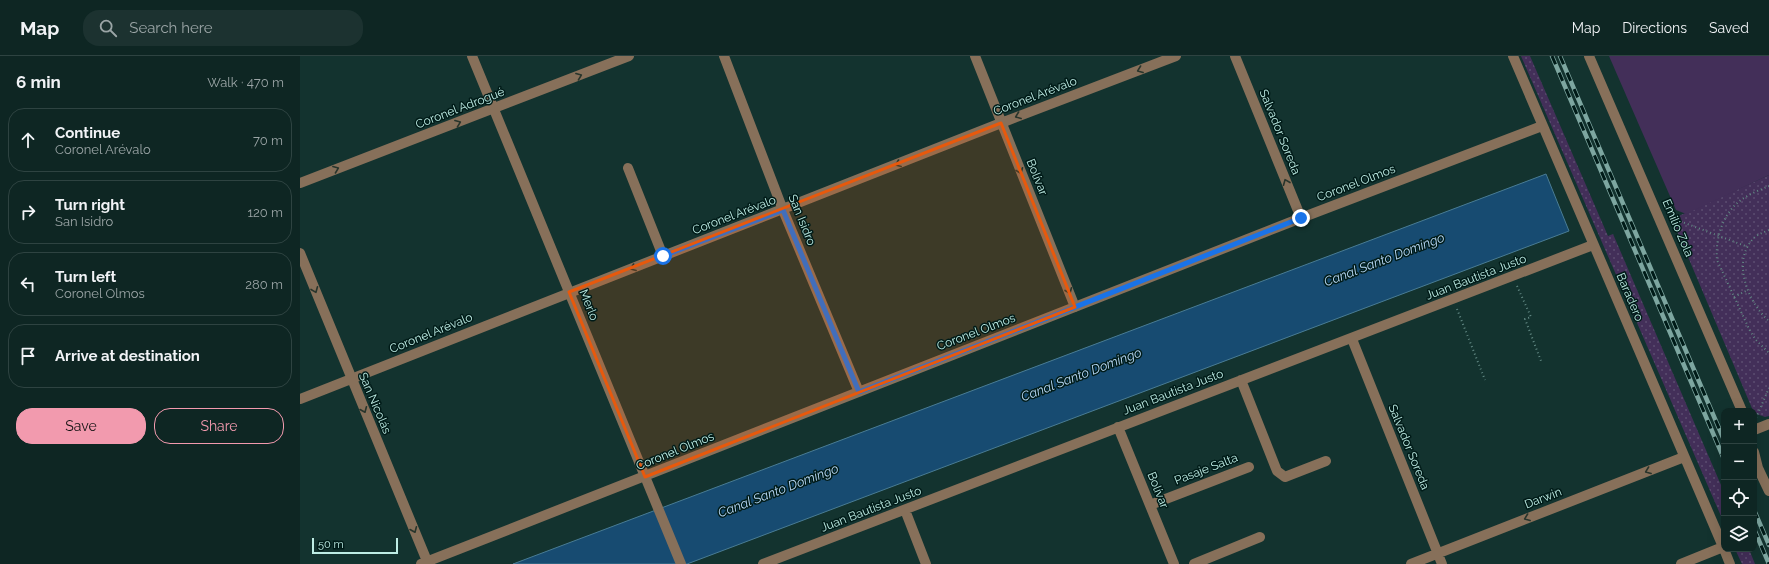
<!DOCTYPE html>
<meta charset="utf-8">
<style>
body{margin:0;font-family:Raleway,sans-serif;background:#1c3230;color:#f1f3f6}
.controls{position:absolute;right:12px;bottom:12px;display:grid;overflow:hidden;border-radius:8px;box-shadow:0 4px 16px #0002}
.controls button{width:36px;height:36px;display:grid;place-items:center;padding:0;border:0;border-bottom:1px solid #2e4341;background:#0e2623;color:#f1f3f6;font:20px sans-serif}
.scale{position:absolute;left:12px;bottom:10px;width:86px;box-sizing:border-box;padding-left:4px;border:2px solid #beede5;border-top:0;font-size:11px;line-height:14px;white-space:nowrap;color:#beede5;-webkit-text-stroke:3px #001b18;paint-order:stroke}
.stop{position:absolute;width:12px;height:12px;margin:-9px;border:3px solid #1a73e8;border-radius:50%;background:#fff}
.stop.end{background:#1a73e8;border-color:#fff;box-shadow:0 1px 4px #0008}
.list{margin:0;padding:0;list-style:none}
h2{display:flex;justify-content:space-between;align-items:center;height:52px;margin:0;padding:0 16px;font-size:17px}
h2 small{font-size:13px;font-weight:400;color:#9ba5a6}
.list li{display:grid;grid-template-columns:26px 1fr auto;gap:12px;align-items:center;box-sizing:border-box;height:64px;margin:0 8px 8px;padding:0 8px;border:1px solid #2e4341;border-radius:16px}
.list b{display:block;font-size:15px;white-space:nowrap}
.list p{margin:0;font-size:13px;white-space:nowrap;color:#9ba5a6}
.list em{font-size:13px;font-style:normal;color:#9ba5a6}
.actions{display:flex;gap:8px;padding:12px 16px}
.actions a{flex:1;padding:9px 0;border:1px solid #f29aae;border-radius:16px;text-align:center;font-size:14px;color:#f29aae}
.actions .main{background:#f29aae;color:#111}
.icon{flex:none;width:22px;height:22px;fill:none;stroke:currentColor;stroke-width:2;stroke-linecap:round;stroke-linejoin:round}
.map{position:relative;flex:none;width:1469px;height:508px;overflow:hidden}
header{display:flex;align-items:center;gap:24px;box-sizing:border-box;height:56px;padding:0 20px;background:#0e2623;border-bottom:1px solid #2e4341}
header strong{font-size:19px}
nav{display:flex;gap:22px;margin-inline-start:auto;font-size:14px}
.search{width:280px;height:36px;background:#1c3230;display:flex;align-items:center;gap:10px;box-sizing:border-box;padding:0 14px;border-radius:16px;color:#9ba5a6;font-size:15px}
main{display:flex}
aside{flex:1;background:#0e2623}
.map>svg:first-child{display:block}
</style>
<header>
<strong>Map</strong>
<div class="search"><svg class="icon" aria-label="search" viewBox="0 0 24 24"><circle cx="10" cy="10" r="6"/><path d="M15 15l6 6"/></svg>Search here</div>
<nav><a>Map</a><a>Directions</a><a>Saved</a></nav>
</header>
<main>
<aside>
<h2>6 min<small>Walk · 470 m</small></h2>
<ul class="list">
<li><svg class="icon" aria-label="ahead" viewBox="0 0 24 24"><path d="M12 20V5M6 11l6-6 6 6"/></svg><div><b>Continue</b><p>Coronel Arévalo</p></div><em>70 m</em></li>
<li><svg class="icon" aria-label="right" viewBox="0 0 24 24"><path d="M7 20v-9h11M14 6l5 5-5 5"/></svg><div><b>Turn right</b><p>San Isidro</p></div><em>120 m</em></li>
<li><svg class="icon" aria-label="left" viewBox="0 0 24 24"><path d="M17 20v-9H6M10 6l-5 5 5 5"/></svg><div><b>Turn left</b><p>Coronel Olmos</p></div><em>280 m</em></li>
<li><svg class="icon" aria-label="arrive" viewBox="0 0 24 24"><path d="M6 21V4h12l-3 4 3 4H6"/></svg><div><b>Arrive at destination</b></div></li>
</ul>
<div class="actions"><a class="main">Save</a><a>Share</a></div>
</aside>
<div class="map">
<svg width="1469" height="508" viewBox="0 0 1469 508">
<defs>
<pattern id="grass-dots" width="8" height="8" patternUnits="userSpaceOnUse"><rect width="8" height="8" fill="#432f59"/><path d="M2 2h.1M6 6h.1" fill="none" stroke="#5c4d71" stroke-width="1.8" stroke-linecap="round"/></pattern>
</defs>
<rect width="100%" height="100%" fill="#13332f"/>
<path fill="url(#grass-dots)" d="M1221 0H1230L1308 180 1313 178 1424 436V467Z
M1469 119V360L1465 361 1454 357 1372 163Z
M1435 493H1449L1455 508H1442Z"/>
<path fill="#432f59" d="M1309 0H1469V119L1386 158 1376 154Z"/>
<path fill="#174b71" stroke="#497c94" d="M1246 118 1269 175 387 508H213Z"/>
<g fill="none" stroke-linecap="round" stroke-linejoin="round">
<path stroke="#628984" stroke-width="2" stroke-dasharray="1 3" stroke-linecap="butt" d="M1469 130C1460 134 1449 138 1441 144 1423 157 1415 182 1417 204L1450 275 1456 284 1469 297
M1369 161 1448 191
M1469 174C1463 177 1457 178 1453 183 1431 206 1449 248 1469 265
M1217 230 1231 261 1225 263 1241 305
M1434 241 1448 234
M1157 253 1185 324
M1456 362 1469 332"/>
<path stroke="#87705a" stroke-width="10" d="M172 0 381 508
M424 0 483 154 559 336
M675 0 775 251
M935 0 1001 162
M1213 0 1424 493
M1289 0 1442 355
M328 112 363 200
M0 127 329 0
M0 197 127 505
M1052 283 1142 508
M941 324 977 415 985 421 990 419 1026 405
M0 343 701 67 876 0
M818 371 874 508
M1454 374 1469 368
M1454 396 1458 412 1469 435
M850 449 949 411
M605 454 626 508
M1424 493 1430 508
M121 508 1001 162 1242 70
M463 508 1293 189
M894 508 960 481
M1111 508 1384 401
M1381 508 1423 491"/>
<g stroke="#7da6a0" stroke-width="4.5">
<path id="rail" d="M1252 0 1424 403
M1260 0 1424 384
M1454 454 1469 489
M1454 473 1469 508"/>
</g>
<use href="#rail" stroke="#001b18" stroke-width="3" stroke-dasharray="9" stroke-linecap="butt"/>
</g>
<defs><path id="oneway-chevron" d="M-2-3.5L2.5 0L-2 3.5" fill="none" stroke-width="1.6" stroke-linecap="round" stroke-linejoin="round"/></defs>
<g stroke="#28352c">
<use href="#oneway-chevron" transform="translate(840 14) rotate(159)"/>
<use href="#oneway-chevron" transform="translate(279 20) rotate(-21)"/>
<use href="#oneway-chevron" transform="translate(718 60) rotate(159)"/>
<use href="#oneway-chevron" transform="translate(158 67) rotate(-21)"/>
<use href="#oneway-chevron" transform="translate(598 108) rotate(158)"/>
<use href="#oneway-chevron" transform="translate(36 113) rotate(-21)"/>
<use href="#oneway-chevron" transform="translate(720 115) rotate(68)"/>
<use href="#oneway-chevron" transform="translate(986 126) rotate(-112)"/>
<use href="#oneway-chevron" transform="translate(333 212) rotate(159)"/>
<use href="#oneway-chevron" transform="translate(15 234) rotate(68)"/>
<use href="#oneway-chevron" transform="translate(769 235) rotate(68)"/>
<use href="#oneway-chevron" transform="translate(64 354) rotate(67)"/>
<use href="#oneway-chevron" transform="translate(1348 415) rotate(159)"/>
<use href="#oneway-chevron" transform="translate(1227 462) rotate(159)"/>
<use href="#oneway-chevron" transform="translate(114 474) rotate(67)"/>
</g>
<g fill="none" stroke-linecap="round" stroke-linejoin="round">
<path stroke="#1a73e8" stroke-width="5" d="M363 200 483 154 559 336 1001 162"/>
</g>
<path fill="#e8590c" fill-opacity="0.2" stroke="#e8590c" stroke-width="3" stroke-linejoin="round" d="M701 67 775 251 345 421 269 236Z"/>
<g text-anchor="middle" stroke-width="3" stroke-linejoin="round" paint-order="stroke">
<g font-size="12" fill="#beede5" stroke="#001b18">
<text transform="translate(735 40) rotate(-21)" y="4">Coronel Arévalo</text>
<text transform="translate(160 52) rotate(-21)" y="4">Coronel Adrogué</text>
<text transform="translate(980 76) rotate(68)" y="4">Salvador Soreda</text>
<text transform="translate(737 121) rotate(68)" y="4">Bolívar</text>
<text transform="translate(1056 127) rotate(-21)" y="4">Coronel Olmos</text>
<text transform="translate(434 159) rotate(-21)" y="4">Coronel Arévalo</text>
<text transform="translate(502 164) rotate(68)" y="4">San Isidro</text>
<text transform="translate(1378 172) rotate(67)" y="4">Emilio Zola</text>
<text transform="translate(1176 221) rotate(-21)" y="4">Juan Bautista Justo</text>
<text transform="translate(1330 241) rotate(67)" y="4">Baradero</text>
<text transform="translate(289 249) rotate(68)" y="4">Merlo</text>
<text transform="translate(676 276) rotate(-21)" y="4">Coronel Olmos</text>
<text transform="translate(131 277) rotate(-22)" y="4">Coronel Arévalo</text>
<text transform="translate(873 336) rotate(-21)" y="4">Juan Bautista Justo</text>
<text transform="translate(75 347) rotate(67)" y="4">San Nicolás</text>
<text transform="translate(1109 391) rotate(68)" y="4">Salvador Soreda</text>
<text transform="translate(375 395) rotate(-22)" y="4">Coronel Olmos</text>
<text transform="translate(906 413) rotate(-21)" y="4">Pasaje Salta</text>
<text transform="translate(858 434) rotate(68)" y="4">Bolívar</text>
<text transform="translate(1243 442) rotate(-21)" y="4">Darwin</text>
<text transform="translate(571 453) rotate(-21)" y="4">Juan Bautista Justo</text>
</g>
<g font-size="13" font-style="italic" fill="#badbf9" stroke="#001b18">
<text transform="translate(1084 203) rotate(-21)" y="5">Canal Santo Domingo</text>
<text transform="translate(781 318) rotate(-21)" y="5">Canal Santo Domingo</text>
<text transform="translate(478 434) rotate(-21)" y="5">Canal Santo Domingo</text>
</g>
</g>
</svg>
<div class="controls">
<button>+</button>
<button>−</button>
<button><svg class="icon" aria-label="locate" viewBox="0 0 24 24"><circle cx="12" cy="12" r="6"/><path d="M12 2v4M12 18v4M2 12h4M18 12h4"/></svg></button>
<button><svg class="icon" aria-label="layers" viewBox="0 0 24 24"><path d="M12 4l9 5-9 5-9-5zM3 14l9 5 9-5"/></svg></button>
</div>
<div class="scale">50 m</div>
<div class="stop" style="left:363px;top:200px"></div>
<div class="stop end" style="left:1001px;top:162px"></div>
</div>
</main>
